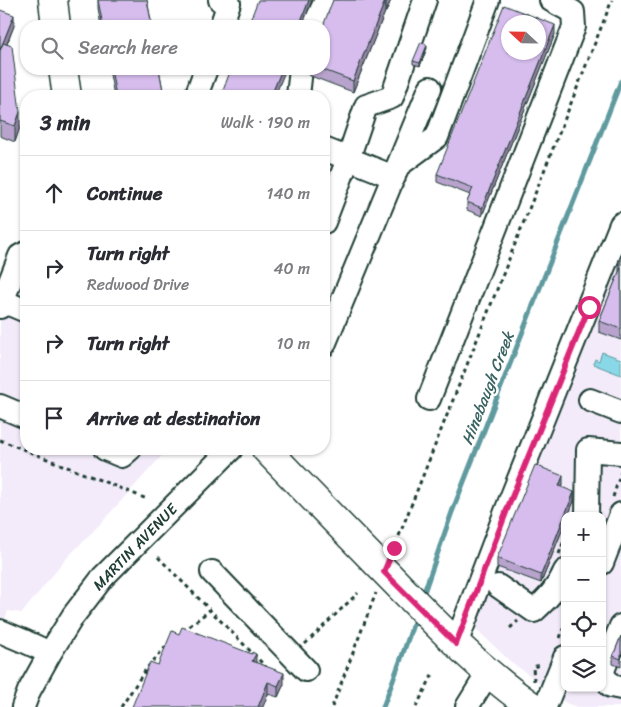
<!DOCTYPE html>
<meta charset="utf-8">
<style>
body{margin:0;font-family:Sriracha,sans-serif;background:#f2f2f3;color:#2b2b33}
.controls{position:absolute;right:15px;bottom:15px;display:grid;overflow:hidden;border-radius:10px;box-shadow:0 1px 4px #0004}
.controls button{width:45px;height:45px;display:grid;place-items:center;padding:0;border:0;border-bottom:1px solid #e1e1e2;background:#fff;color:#2b2b33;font:25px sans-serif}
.compass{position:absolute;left:501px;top:15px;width:45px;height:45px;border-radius:50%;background:#fff;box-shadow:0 1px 4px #0004;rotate:292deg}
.stop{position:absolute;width:15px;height:15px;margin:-11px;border:4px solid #db2777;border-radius:50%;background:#fff}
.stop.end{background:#db2777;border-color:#fff;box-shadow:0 1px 5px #0008}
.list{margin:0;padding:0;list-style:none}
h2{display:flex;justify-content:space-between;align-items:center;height:65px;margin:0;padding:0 20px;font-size:21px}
h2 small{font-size:16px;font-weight:400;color:#7c7c81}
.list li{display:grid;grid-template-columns:32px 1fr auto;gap:15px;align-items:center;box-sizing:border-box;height:75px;padding:0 20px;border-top:1px solid #e1e1e2}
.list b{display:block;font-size:19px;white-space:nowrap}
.list p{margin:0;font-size:16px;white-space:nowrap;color:#7c7c81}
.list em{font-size:16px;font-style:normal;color:#7c7c81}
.icon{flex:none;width:28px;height:28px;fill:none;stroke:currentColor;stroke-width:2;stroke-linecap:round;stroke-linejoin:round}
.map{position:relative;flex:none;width:621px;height:707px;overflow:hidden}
.search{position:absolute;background:#fff;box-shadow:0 1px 4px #0004;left:20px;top:20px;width:310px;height:55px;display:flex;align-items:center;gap:12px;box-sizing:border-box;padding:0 18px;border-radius:20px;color:#7c7c81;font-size:19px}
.panel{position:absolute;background:#fff;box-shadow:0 1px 4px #0004;left:20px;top:90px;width:310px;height:365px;border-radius:20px}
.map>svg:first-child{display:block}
</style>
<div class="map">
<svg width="621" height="707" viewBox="0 0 621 707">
<rect width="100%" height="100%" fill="#fff"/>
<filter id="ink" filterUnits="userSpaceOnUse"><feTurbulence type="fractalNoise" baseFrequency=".02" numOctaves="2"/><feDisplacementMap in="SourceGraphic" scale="10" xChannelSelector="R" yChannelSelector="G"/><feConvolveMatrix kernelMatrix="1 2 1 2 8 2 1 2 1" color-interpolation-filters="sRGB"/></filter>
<g filter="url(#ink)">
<path fill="#f3ebfa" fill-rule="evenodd" d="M621 211V707H577L566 703 510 661 458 612 549 393ZM565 516H602V688H565Z
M0 281 26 290V449H168L102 522 65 560 22 613 8 611 0 632Z"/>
<path fill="#89d8e7" stroke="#5f9a9f" d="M602 352 621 359V375L593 364 595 359 599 361Z"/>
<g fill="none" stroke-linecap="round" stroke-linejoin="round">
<path stroke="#5f9a9f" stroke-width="5" d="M422 598 452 512 621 81
M383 707 401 659 416 616"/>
<g stroke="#1f3d34" stroke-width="26">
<path id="minor" d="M220 0 229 3 221 26
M314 26 326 0
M196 96 206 69
M298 96 301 69
M324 149 394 177
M399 165 437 137 488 0
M324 222 348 159 366 106 392 97 425 0
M0 300 26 311
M0 307 20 256 26 253
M324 345 430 88
M429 399 574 27 573 12 551 0
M590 400 621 412
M0 406 26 417
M105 449 122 456 130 449
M587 516 588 450 621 453
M602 563 621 514
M212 572 306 670
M498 586 534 611C547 599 558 588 565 571
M621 626 602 673 611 686 621 688
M0 631 26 642 50 653
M456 644 510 501 621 224
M23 707 29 691 50 653 73 616 103 577 231 449
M467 707 488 673
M545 707 565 657"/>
</g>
<g stroke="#1f3d34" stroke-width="31">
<path id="major" d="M53 0 56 26
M63 69 67 96
M266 449C312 497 359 545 406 593 446 634 486 675 533 707"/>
</g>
<path stroke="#1f3d34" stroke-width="3" stroke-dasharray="4 4" stroke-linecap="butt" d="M0 440 147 499
M613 497 621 472
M393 551 612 0
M559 554 565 538
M158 557 266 667
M510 628 518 621
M183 631 210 610
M560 638 565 625
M305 644 358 593
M534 681 533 667 541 665
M121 707 146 669 169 643
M332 707 376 593
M416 707 434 672"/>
<use href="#minor" stroke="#fff" stroke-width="22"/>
<use href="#major" stroke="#fff" stroke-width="28"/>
</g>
<path fill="#b8a3cc" stroke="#1f3d34" d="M98 0H147L152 26H101L98 8Z
M333 0H391L386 12H385L353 92 308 75V69H324Z
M0 10 14 26 7 44 20 127 15 142 0 136Z
M555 34 482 216 467 210V202L470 195 437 182V174Z
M427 48 420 66 413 64V61Z
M109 69H159L164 96H114Z
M621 255V340L599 332V321L619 272V260Z
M563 484 562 487 574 501 568 516H565V523L541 583 497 567V558Z
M179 634 256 662 284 684 278 697 268 694 158 665Z
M621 636V667L613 664V656Z"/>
<path fill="#9684a6" stroke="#1f3d34" d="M309 0H312L302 26H299Z
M386 0H391L386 12Z
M385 1V12L353 92V81Z
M14 15V26L0 61V50Z
M555 25V34L482 216V208Z
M427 45V48L420 66V63Z
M282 69H286L275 96H271Z
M20 112V127L15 142V126Z
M563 476V484L559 495V486Z
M574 492V501L568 516H565V523L541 583V575Z
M256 654V665L252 661Z
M284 673V684L278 697V686Z
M268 682V694L263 707H258Z"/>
<path fill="#d6bded" stroke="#1f3d34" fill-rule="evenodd" d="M98 0H147L152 26H103Z
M258 0H309L299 26H248Z
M333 0H386V1H385L353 81 321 69H324V26H323Z
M504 5 555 25 482 208 467 202 473 188 437 174ZM508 22H538V52H508Z
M0 10 14 15 0 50Z
M421 42 427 45 420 63 413 61Z
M3 43 12 46 20 112 15 126 0 121V51Z
M111 69H159L164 96H116Z
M231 69H282L271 96H221Z
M621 255V261L619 260Z
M621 267V329L599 321Z
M535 465 563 476 559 486 574 492 541 575 497 558Z
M182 627 252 654V652L256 654 252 661 284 673 278 686 268 682 258 707H132L150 662 158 665 172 631 179 634Z
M621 636V659L613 656Z"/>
</g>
<g fill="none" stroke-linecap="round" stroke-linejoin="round" filter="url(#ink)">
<path stroke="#db2777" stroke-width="6" d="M394 548 384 572 456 644 510 502 589 307"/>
</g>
<g text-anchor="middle" stroke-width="5" stroke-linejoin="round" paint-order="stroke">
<g font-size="15" fill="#1f3d34" stroke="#fff">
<text transform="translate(135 547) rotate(-46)" y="5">MARTIN AVENUE</text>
</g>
<g font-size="16" font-style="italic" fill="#3a6461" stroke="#fff">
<text transform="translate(487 388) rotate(-69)" y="6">Hinebaugh Creek</text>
</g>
</g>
</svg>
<div class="controls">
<button>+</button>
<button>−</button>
<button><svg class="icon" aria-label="locate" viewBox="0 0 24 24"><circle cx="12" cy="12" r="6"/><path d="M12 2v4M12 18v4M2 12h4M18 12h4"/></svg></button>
<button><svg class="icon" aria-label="layers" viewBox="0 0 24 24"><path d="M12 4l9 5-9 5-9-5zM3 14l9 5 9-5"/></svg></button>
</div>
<svg class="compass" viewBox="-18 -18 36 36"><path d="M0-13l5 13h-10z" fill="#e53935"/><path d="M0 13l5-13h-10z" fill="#7c7c81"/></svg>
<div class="stop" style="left:589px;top:307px"></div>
<div class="stop end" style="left:394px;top:548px"></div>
<div class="search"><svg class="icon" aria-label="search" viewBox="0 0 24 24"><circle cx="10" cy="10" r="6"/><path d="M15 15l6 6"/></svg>Search here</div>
<section class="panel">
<h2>3 min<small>Walk · 190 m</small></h2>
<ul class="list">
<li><svg class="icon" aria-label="ahead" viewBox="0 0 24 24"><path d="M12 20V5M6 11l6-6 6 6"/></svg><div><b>Continue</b></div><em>140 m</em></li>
<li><svg class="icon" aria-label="right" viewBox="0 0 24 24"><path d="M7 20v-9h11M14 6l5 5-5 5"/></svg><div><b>Turn right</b><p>Redwood Drive</p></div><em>40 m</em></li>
<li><svg class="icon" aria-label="right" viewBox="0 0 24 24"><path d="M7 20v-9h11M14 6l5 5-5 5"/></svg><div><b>Turn right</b></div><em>10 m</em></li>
<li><svg class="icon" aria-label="arrive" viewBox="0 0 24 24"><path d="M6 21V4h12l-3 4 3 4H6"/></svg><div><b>Arrive at destination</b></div></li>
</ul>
</section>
</div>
